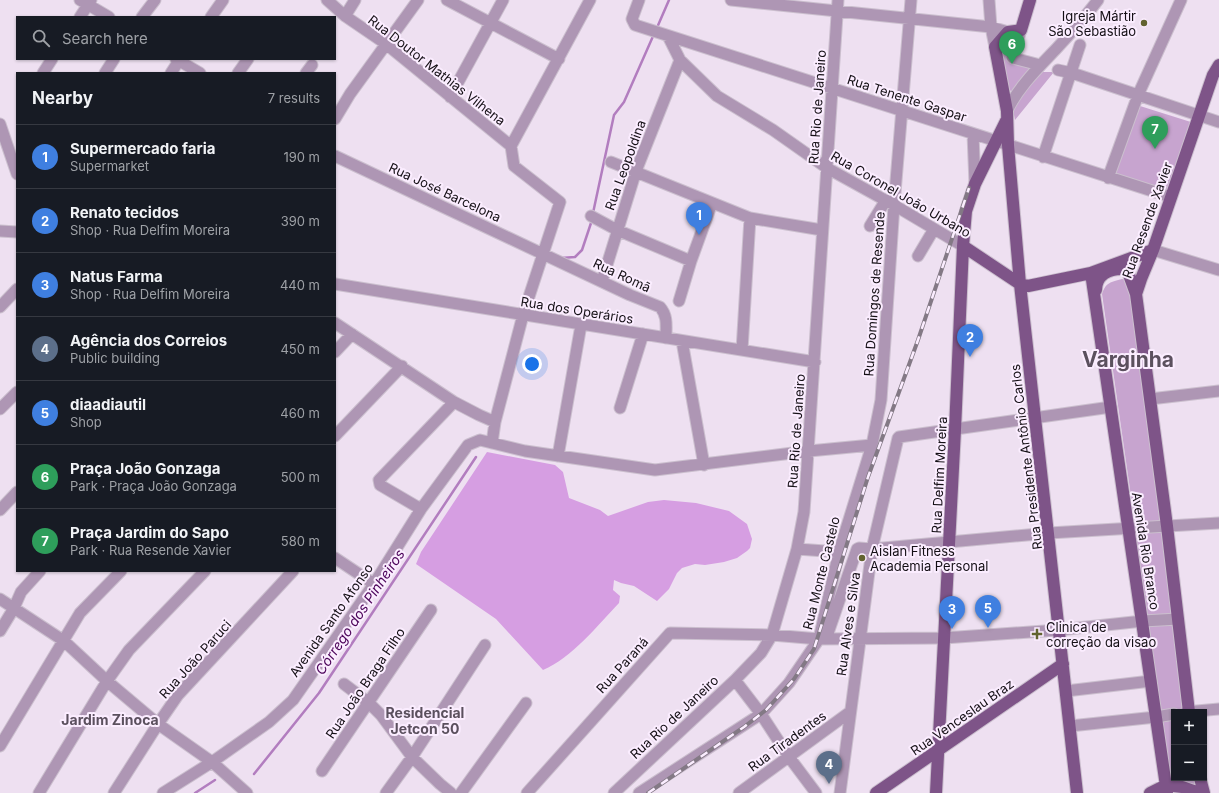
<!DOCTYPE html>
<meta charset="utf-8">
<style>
body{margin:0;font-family:Inter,sans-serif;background:#20242c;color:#f1f3f6}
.controls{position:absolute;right:12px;bottom:12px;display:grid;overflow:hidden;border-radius:0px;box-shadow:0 1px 3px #0004}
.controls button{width:36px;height:36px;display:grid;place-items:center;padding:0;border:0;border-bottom:1px solid #363941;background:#171b24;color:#f1f3f6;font:20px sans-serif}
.you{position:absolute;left:532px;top:364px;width:14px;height:14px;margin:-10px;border:3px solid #fff;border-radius:50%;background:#1a73e8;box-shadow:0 0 0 6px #1a73e833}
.badge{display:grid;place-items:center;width:26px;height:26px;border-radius:50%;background:#d93025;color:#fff;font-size:13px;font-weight:700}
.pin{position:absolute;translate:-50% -33px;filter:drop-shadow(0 1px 2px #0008)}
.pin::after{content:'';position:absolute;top:21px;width:14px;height:12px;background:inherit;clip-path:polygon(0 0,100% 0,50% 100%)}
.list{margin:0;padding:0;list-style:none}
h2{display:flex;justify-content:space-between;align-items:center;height:52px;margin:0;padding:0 16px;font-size:17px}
h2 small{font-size:13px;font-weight:400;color:#9ea1a6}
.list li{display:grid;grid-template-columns:26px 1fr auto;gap:12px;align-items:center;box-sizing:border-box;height:64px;padding:0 16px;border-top:1px solid #363941}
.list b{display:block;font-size:15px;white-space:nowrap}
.list p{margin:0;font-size:13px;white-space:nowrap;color:#9ea1a6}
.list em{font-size:13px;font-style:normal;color:#9ea1a6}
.icon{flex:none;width:22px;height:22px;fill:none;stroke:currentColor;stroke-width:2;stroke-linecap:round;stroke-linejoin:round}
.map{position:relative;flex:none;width:1219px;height:793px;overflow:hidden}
.search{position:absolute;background:#171b24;box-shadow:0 1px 3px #0004;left:16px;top:16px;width:320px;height:44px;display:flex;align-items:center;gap:10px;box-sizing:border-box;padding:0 14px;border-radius:0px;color:#9ea1a6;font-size:15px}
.panel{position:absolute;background:#171b24;box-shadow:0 1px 3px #0004;left:16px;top:72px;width:320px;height:500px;border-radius:0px}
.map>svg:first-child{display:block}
</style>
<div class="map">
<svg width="1219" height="793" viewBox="0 0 1219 793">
<rect width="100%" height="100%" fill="#eee0f1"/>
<path fill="#c7a4cf" d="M1014 39 1008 60 1034 67 1013 92 1007 89 1000 48Z
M1040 72H1054L1015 120 1013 110V105Z
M1140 106 1194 123 1172 194 1114 175Z
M1122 279 1128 280 1131 283 1162 524H1135L1102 294C1106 282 1111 282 1122 279Z
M1165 530 1176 617 1150 620 1145 614 1135 539 1137 531Z
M1177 623 1187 712H1174V778H1198L1201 787 1170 785 1147 626Z"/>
<path fill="#d69ee2" d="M487 452 555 465 563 472 569 498 600 510 608 516 648 502 664 500 696 503 729 511 747 524 752 539 750 548 747 551 737 558 724 562 705 565 695 564 682 568 677 573 669 589 657 601 634 586 621 583 614 580 613 590 620 596 619 603C598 625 572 658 543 670L496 619 416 564 421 552Z"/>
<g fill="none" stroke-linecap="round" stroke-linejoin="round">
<path stroke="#b27dbf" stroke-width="2.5" d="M656 30 669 0
M593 213 614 115 624 102 654 34
M561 258 575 257 582 250 592 220
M254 774 319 693 476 457
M195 793 215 780"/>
<g stroke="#cbbfce" stroke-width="13">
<path id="minor" d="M80 0 109 17
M327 0 345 16 386 44 511 146
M447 0 559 59
M639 0 632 19 635 25 1171 197
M731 0 991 27 1008 32
M989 0 991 27 995 47
M345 16 355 0
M80 17 91 0
M142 17 155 0
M211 17 223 0
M1021 30 1012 57 1013 58 1040 65
M668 36 680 60 717 96 773 130 827 168 894 205 963 246
M176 59 200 73
M1058 70 1072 73 1219 122
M43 73 52 59
M105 73 114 59
M171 73 180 59
M238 73 248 59
M306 73 312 65
M450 97 503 0
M1007 111C1018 87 1039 67 1057 48 1072 32 1085 17 1098 0
M335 119 350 94 418 0
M0 124 17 174
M973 134 975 184
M511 146 590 0
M335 156 630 295 660 307C668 316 666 326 666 338
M1043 157 1080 45
M611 162 750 218 822 230
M1108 178 1138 95 1181 0
M591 216 617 230 691 261
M870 226 886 200
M0 231 17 232
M1153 250 1219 270
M918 256 934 229
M602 281 636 171 680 60
M335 284 815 362
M679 301 691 261 712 203
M0 307 17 289
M335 323 454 402 479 415 495 422
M682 341 704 465
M742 350 750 218
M335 352 352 334
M1150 399 1219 391
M620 408 643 334
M0 409 17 392
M335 436 402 366
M492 443 495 422 523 315 560 202 514 166 511 146
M558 456 581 325
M421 509 380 485 379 480 454 402
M0 510 17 492
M797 549 839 552
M335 558 374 584
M0 599 64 641 107 681 158 724 212 762 247 793
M0 631 14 608 21 592 40 571
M826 639 857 549 859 548 872 549 1049 533 1219 523
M735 680 761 714 789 757 816 793
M344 684 369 703 381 715 412 757 440 784 451 793
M1066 691 1151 681
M1186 712 1219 709
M1070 726 1156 717 1174 714
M0 746 80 613 121 571
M322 771 431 610
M39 793 107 681 129 650 205 571
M114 793 158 724 178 695 293 571
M163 793 212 762 269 722 293 700 374 584 421 509 468 445 480 440 525 451 655 470 809 451 872 445
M386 793 412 757 485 645
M461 793 526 703
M527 793 670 633 772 635 819 639 944 638 1059 630 1143 621 1178 619
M614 793 735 680 761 653 772 635 797 549 804 512 838 0
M639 793 761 714 789 683 819 639 839 552 872 445 881 400 894 205 911 0
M739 793 850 712
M840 793 872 549 898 438 899 437 1111 407"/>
</g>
<g stroke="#cbbfce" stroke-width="14">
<path id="major" d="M1030 0 1021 30 1008 32 995 47 1007 111 1008 145 1020 284 1077 793
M963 246 1020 284 1028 286 1091 273 1153 250
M1091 273 1167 793
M1096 290C1096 275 1109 268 1124 269L1128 272 1136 294 1167 526 1189 712
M1136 294 1141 279 1153 250 1213 75 1219 65
M1200 778 1204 793
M876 793 1063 664
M936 793 955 430 963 246 966 211 975 184 1006 121
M1150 793 1166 785 1182 787 1199 793"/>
</g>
<use href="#minor" stroke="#ae96b4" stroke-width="11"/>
<use href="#major" stroke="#7e5488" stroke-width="12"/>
<g stroke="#837985" stroke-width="4">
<path id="rail" d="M648 793 744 727 766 710 794 679 814 649 868 477 918 340 969 188"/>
</g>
<use href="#rail" stroke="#fbedff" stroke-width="2.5" stroke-dasharray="8" stroke-linecap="butt"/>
</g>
<g fill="#626330" stroke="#fbedff" stroke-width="1.5">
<circle cx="1144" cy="23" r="4"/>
<circle cx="862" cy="558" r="4"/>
<path d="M1035 628h4v4h4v4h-4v4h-4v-4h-4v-4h4z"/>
</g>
<g text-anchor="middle" stroke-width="4" stroke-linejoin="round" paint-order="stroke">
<g font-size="13" fill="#140f15" stroke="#fbedff" text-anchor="start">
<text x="1136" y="21" text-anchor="end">Igreja Mártir<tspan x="1136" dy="15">São Sebastião</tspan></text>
<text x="870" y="556">Aislan Fitness<tspan x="870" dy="15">Academia Personal</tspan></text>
<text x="1046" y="632">Clinica de<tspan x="1046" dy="15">correção da visao</tspan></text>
</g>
<g font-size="13" fill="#140f15" stroke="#fbedff">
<text transform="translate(437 70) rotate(38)" y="5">Rua Doutor Mathias Vilhena</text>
<text transform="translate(907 98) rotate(18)" y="5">Rua Tenente Gaspar</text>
<text transform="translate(817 107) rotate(-86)" y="5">Rua Rio de Janeiro</text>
<text transform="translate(625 165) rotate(-70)" y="5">Rua Leopoldina</text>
<text transform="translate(445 192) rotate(25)" y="5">Rua José Barcelona</text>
<text transform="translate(901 194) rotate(30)" y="5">Rua Coronel João Urbano</text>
<text transform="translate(1147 220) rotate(-70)" y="5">Rua Resende Xavier</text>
<text transform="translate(622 275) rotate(25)" y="5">Rua Romã</text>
<text transform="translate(874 294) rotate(-86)" y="5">Rua Domingos de Resende</text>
<text transform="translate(577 310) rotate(9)" y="5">Rua dos Operários</text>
<text transform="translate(796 431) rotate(-86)" y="5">Rua Rio de Janeiro</text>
<text transform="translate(1026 457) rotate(-97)" y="5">Rua Presidente Antônio Carlos</text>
<text transform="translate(939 475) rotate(-87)" y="5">Rua Delfim Moreira</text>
<text transform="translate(1146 551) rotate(81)" y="5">Avenida Rio Branco</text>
<text transform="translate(821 573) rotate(-76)" y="5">Rua Monte Castelo</text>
<text transform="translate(331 620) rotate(-55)" y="5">Avenida Santo Afonso</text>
<text transform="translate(848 624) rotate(-82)" y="5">Rua Alves e Silva</text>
<text transform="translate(195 659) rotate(-48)" y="5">Rua João Paruci</text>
<text transform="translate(622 665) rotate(-48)" y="5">Rua Paraná</text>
<text transform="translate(365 683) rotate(-56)" y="5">Rua João Braga Filho</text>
<text transform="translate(674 717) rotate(-43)" y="5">Rua Rio de Janeiro</text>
<text transform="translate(962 717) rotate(-35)" y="5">Rua Venceslau Braz</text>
<text transform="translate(787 741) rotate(-36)" y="5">Rua Tiradentes</text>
</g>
<g font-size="14" font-style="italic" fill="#4c045a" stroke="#fbedff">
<text transform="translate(360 612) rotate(-56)" y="5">Córrego dos Pinheiros</text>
</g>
<g font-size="14" font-weight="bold" fill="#5b505e" stroke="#fbedff">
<text x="425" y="718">Residencial<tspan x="425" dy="16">Jetcon 50</tspan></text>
<text x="110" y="725">Jardim Zinoca</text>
</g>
<g font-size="21" font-weight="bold" fill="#5b505e" stroke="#fbedff">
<text x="1128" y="367">Varginha</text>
</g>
</g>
</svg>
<div class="controls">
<button>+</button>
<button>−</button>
</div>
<div class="you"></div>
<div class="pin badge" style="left:699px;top:235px;background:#3f7fe0">1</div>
<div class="pin badge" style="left:970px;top:357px;background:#3f7fe0">2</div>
<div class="pin badge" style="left:952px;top:629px;background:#3f7fe0">3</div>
<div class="pin badge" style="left:829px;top:784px;background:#5c6f8a">4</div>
<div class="pin badge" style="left:988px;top:628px;background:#3f7fe0">5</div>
<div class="pin badge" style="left:1012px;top:64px;background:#2e9e5b">6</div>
<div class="pin badge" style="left:1155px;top:149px;background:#2e9e5b">7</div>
<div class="search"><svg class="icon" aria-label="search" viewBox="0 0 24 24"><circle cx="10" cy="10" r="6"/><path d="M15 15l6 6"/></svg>Search here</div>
<section class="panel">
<h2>Nearby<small>7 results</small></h2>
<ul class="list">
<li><span class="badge" style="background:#3f7fe0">1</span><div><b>Supermercado faria</b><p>Supermarket</p></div><em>190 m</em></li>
<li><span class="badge" style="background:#3f7fe0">2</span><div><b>Renato tecidos</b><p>Shop · Rua Delfim Moreira</p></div><em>390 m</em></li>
<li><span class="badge" style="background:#3f7fe0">3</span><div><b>Natus Farma</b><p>Shop · Rua Delfim Moreira</p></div><em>440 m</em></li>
<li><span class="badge" style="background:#5c6f8a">4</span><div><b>Agência dos Correios</b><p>Public building</p></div><em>450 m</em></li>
<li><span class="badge" style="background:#3f7fe0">5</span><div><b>diaadiautil</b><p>Shop</p></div><em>460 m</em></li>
<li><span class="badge" style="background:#2e9e5b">6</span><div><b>Praça João Gonzaga</b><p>Park · Praça João Gonzaga</p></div><em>500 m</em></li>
<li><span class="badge" style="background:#2e9e5b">7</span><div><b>Praça Jardim do Sapo</b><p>Park · Rua Resende Xavier</p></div><em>580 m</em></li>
</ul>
</section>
</div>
